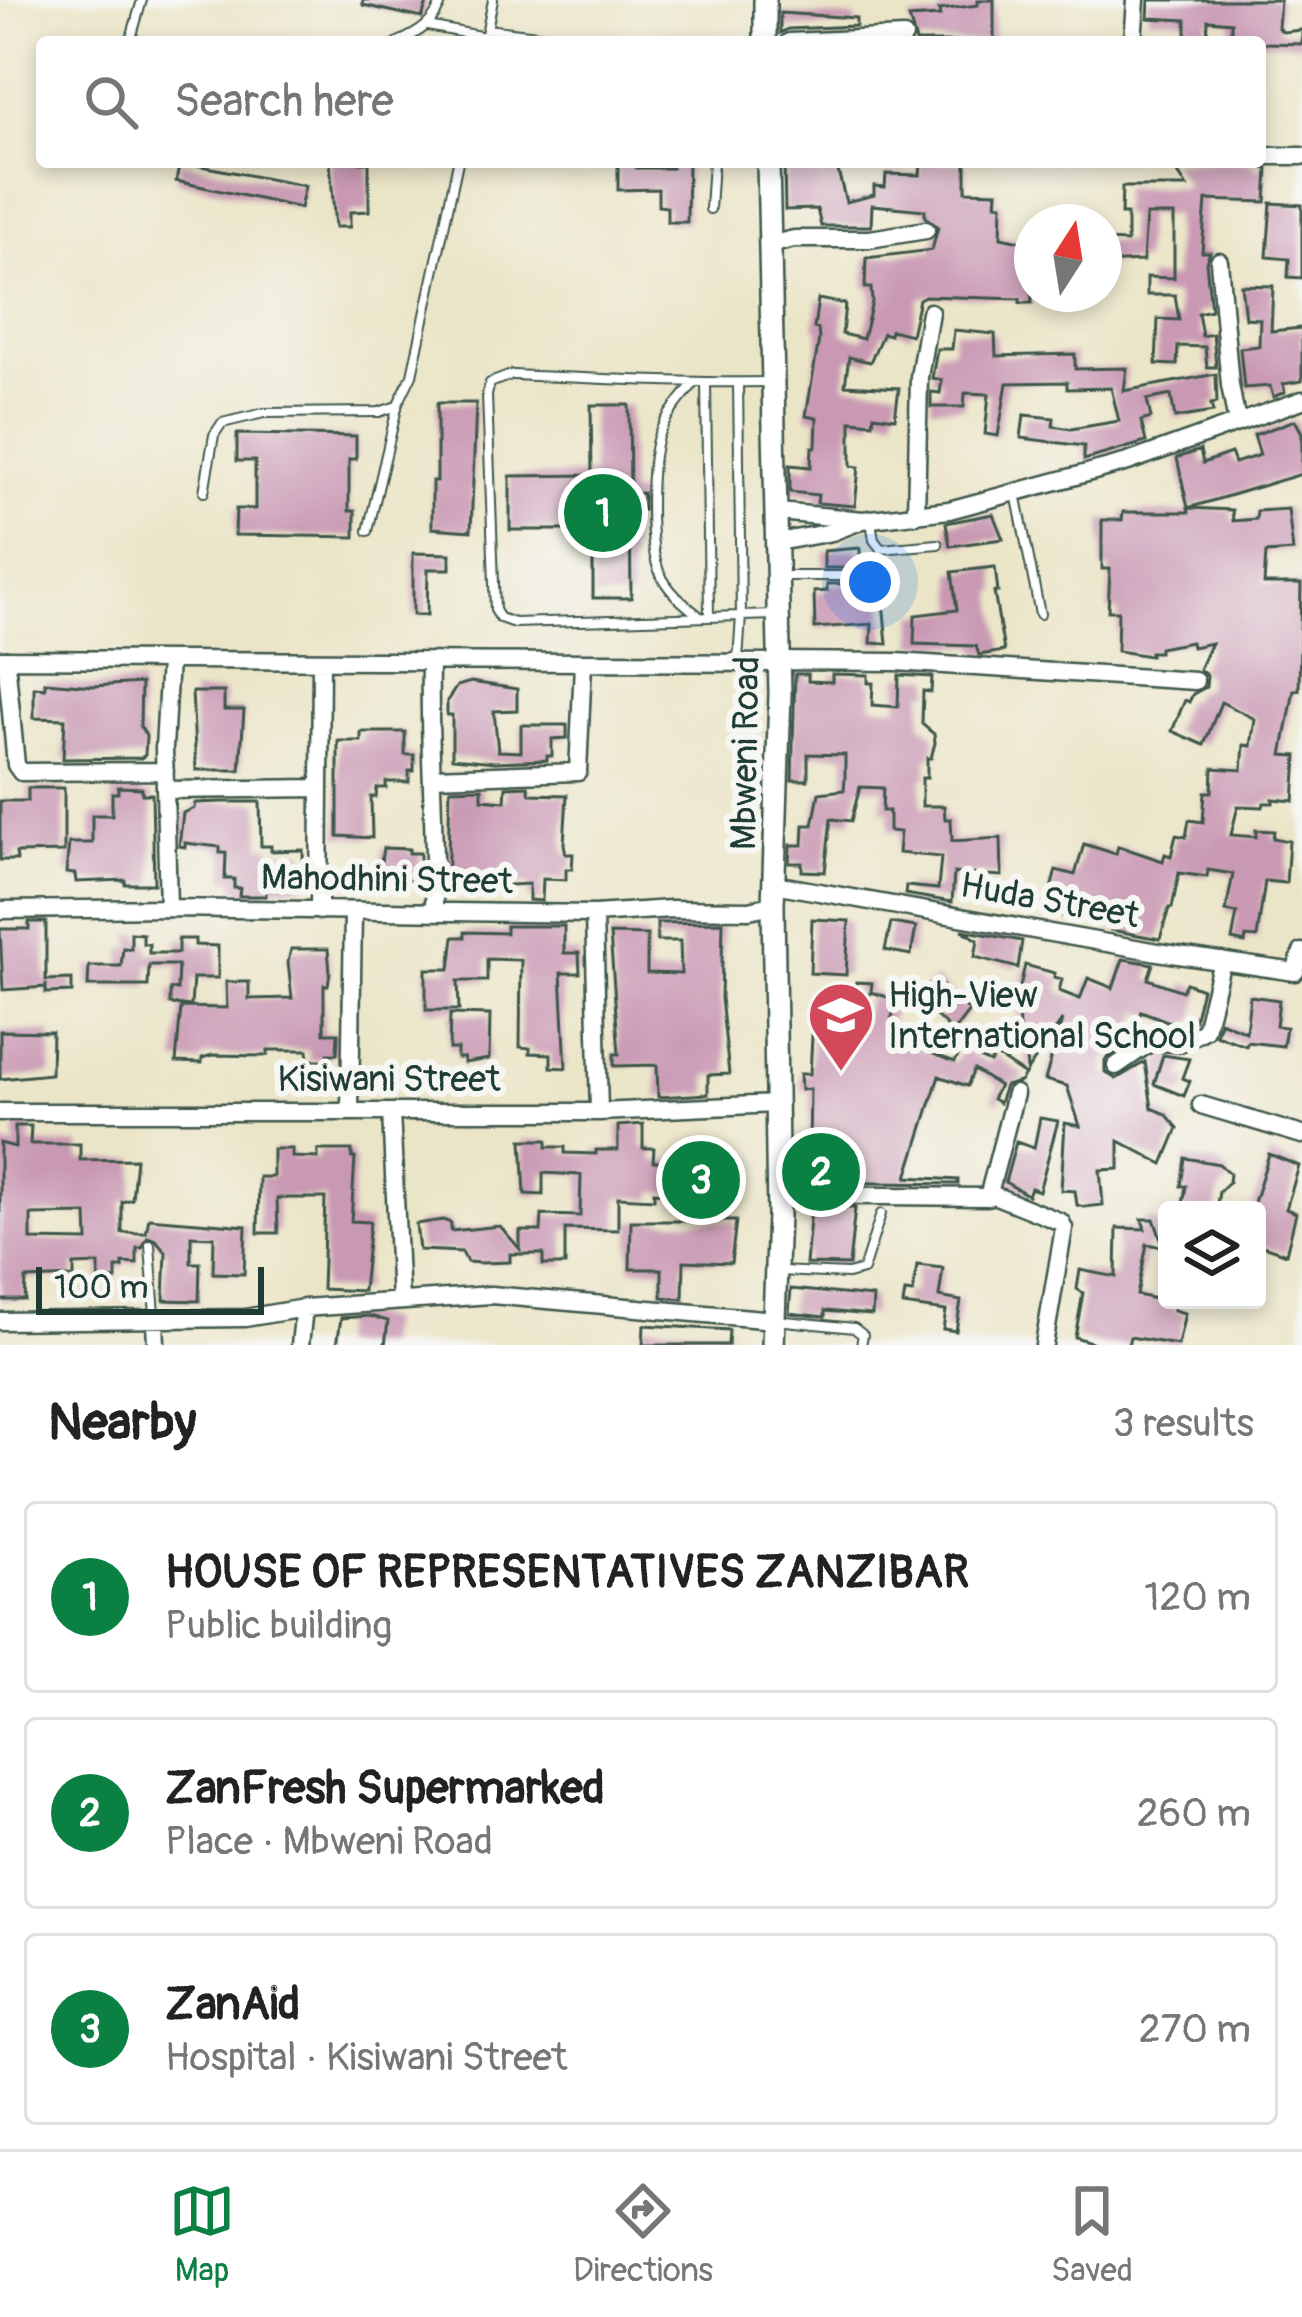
<!DOCTYPE html>
<meta charset="utf-8">
<style>
body{margin:0;font-family:Pangolin,sans-serif;background:#f6f6f6;color:#222}
.controls{position:absolute;right:36px;bottom:36px;display:grid;overflow:hidden;border-radius:12px;box-shadow:0 6px 18px #0003}
.controls button{width:108px;height:108px;display:grid;place-items:center;padding:0;border:0;border-bottom:3px solid #e0e0e0;background:#fff;color:#222;font:60px sans-serif}
.compass{position:absolute;left:1014px;top:204px;width:108px;height:108px;border-radius:50%;background:#fff;box-shadow:0 6px 18px #0003;rotate:12deg}
.scale{position:absolute;left:36px;bottom:30px;width:228px;box-sizing:border-box;padding-left:12px;border:6px solid #1f3d34;border-top:0;font-size:33px;line-height:42px;white-space:nowrap;color:#1f3d34;-webkit-text-stroke:9px #f6f6f2;paint-order:stroke}
.you{position:absolute;left:870px;top:582px;width:42px;height:42px;margin:-30px;border:9px solid #fff;border-radius:50%;background:#1a73e8;box-shadow:0 0 0 18px #1a73e833}
.badge{display:grid;place-items:center;width:78px;height:78px;border-radius:50%;background:#0b8043;color:#fff;font-size:39px;font-weight:700}
.pin{position:absolute;translate:-50% -50%;border:6px solid #fff;box-shadow:0 3px 12px #0006}
.list{margin:0;padding:0;list-style:none}
h2{display:flex;justify-content:space-between;align-items:center;height:156px;margin:0;padding:0 48px;font-size:51px}
h2 small{font-size:39px;font-weight:400;color:#767676}
.list li{display:grid;grid-template-columns:78px 1fr auto;gap:36px;align-items:center;box-sizing:border-box;height:192px;margin:0 24px 24px;padding:0 24px;border:3px solid #e0e0e0;border-radius:12px}
.list b{display:block;font-size:45px;white-space:nowrap}
.list p{margin:0;font-size:39px;white-space:nowrap;color:#767676}
.list em{font-size:39px;font-style:normal;color:#767676}
.icon{flex:none;width:66px;height:66px;fill:none;stroke:currentColor;stroke-width:2;stroke-linecap:round;stroke-linejoin:round}
.map{position:relative;flex:none;width:1302px;height:1345px;overflow:hidden}
.search{position:absolute;background:#fff;box-shadow:0 6px 18px #0003;left:36px;right:36px;top:36px;height:132px;display:flex;align-items:center;gap:30px;box-sizing:border-box;padding:0 42px;border-radius:12px;color:#767676;font-size:45px}
.sheet{height:804px;background:#fff}
nav{display:flex;justify-content:space-around;align-items:center;box-sizing:border-box;height:168px;border-top:3px solid #e0e0e0;background:#fff;font-size:33px;color:#767676}
nav a{display:grid;justify-items:center;gap:6px}
nav .on{color:#0b8043}
.map>svg:first-child{display:block}
</style>
<div class="map">
<svg width="1302" height="1345" viewBox="0 0 1302 1345">
<rect width="100%" height="100%" fill="#f6f6f2"/>
<filter id="ink" filterUnits="userSpaceOnUse"><feTurbulence type="fractalNoise" baseFrequency=".00833" numOctaves="2"/><feDisplacementMap in="SourceGraphic" scale="24" xChannelSelector="R" yChannelSelector="G"/><feConvolveMatrix kernelMatrix="1 2 1 2 8 2 1 2 1" color-interpolation-filters="sRGB"/></filter>
<filter id="wash" filterUnits="userSpaceOnUse"><feTurbulence type="fractalNoise" baseFrequency=".004" numOctaves="4" result="noise"/><feDisplacementMap in="SourceGraphic" scale="48" xChannelSelector="R" yChannelSelector="G"/><feGaussianBlur stdDeviation="2.7" result="paint"/><feColorMatrix in="noise" values="0 0 0 0 0 0 0 0 0 0 0 0 0 0 0 0 0 1.4 0 .05"/><feComposite in="paint" operator="in"/></filter>
<g filter="url(#wash)">
<rect width="100%" height="100%" fill="#ebe5c8"/>
<g id="blocks">
<path fill="#c999b4" fill-rule="evenodd" d="M363 0H428L422 18 363 5Z
M978 0H994V42H916L909 18 940 16 939 10 978 5Z
M1149 0H1280L1278 28 1283 32 1302 30V44L1231 42V22L1208 20 1207 42H1186V20L1148 18Z
M780 13 856 18V26L788 29 780 33Z
M180 162 305 186 300 208 176 181Z
M330 162H369V211L350 212V227H335Z
M618 162H636V168H672V162H688L687 222H667V207L658 206V189L618 190Z
M784 162H816L815 170 837 167 846 202 874 195V186L885 187 886 174 920 175 921 164 966 162V191L997 192 996 204H1002L1001 237 1025 242 1024 267H1030L1032 303H1020V299L925 296 919 299 911 335 891 330 890 335 883 333 870 362 849 357 845 385 899 388 895 418 874 415 873 423 851 421V466L859 467 855 506 817 503 818 495 790 492V465L811 467 812 447H816L817 418 806 416 819 339 818 329 814 328 818 299 845 304 842 334 863 339 872 302 871 288H865L866 258 932 250 938 227 925 217V210L872 205 871 226H821L817 209 785 210Z
M1171 162H1249L1255 167 1268 169 1266 202 1206 200 1202 252H1210L1206 262 1211 310 1198 313 1202 336 1213 334 1216 367H1207L1205 347 1178 346 1177 365 1156 364 1158 319 1179 320 1175 295H1147V277L1174 278V215H1146L1143 261 1104 263V241L1127 242V214H1121L1122 187H1187Z
M1271 203 1302 205V278L1288 277 1289 259 1267 257Z
M1241 285 1273 286 1271 331 1302 328V381L1283 384 1285 392 1273 397 1270 386 1244 388 1240 348 1259 346 1260 319 1245 318Z
M954 330 995 334 996 356 1075 354V369L1127 368 1124 391 1216 374 1217 403 1211 404 1213 412 1175 418 1171 395 1147 400 1151 418 1141 421 1146 442 1084 460V446L1021 438 1024 415 1054 418 1053 426 1071 429 1119 421 1111 388 1067 389V382L1007 383 998 436 985 434 989 394 965 393 964 407H931V392L940 393 942 380 932 378 937 349H952Z
M437 403H476L471 531 432 528V481H437Z
M591 405H629L630 494 643 493V510H630L631 598H593V530H510V476L592 475Z
M1295 420 1302 433V474L1188 508 1177 458 1200 450 1203 463 1231 453 1235 463 1260 455 1254 435Z
M237 434 356 436V459H349V511H355V537L235 535 236 509H255V461H237Z
M1188 508 1232 510 1233 521 1256 519 1257 511 1288 509 1293 551 1266 553 1264 584H1301L1299 690H1294L1282 755 1297 756 1294 801 1273 799V803H1264L1263 807 1238 806 1231 835 1256 837V830L1274 831 1273 838 1289 841 1286 883 1265 881 1257 938 1246 937 1245 943 1232 940 1237 913 1226 911 1233 874 1208 870 1207 877 1179 873 1172 908H1169L1160 939 1111 930 1116 914 1075 902 1074 905 1066 903 1062 916 1045 911 1056 870 1075 875 1084 844 1116 854 1118 846 1163 861 1165 854 1171 856 1176 835 1186 837 1189 820 1203 822 1205 792H1212L1213 768 1242 770 1244 745 1251 746 1255 719 1221 702 1204 745 1172 731 1185 700 1189 702 1193 694 1206 687 1207 676 1199 669 1211 643 1192 647 1191 642 1159 648V652H1150V656L1117 651 1118 611H1108L1110 569H1102V520H1122L1123 512H1189Z
M993 514 1003 539 950 546 946 523Z
M860 548V570L880 569 887 644 871 643 872 624 815 628 814 592 827 591V584H843L848 577 843 568H824V551Z
M413 553 450 554V569H428L427 615H413Z
M995 567 998 592H994L1004 651 979 655 976 646 914 644 915 615 957 610 952 572Z
M795 674H808V681L832 682V674L868 675V683H873L872 705 898 707 899 675 932 677 931 692 923 691 922 724 934 734 935 743 931 758H927V778H922V806H944L945 819H951L952 841 1001 838 1002 876 954 873 952 902 905 894 906 886 938 889 941 857 898 853 900 832 889 831V811H882L883 788 860 787 851 821 831 819 825 872 802 871V863H789L790 845H803L804 825H813L819 793 844 790 845 778V755L808 754V780H792Z
M45 682 94 686 141 683 140 726 146 736 145 755 141 758 63 759 65 719 34 718V687L45 688Z
M471 682 517 689V710L494 711 498 751 521 752V725H567V738L552 739V756H547V760L495 762 452 758V715H447V701L457 686Z
M192 692H224V710H244L240 770H196Z
M361 732H405V755H414V771H409V782H386V788H377L376 797H371L372 838 338 836V741H361Z
M528 786 530 794 567 795 564 844 566 854H573L572 869H566V880L543 879 542 901 529 900V884L447 888 450 789 482 788V799L505 801 506 787Z
M118 787 142 788V794H152L154 884H125V880L76 882 75 874 66 873 69 843H92V815H112V793H118Z
M28 788H64V852L16 853 17 860H0V801H28Z
M221 802H260L261 846H271V851L303 850 304 885 266 889V896H239L240 888H234V879H225L226 853H220V847L185 843V847L179 846 183 813 194 808 195 803Z
M383 848 409 849V853H420V875L414 874 413 881H405L404 885 378 881Z
M812 919 849 921 846 975 810 973Z
M29 922H46V980L72 979V992L46 993V983V987L3 990 0 929H29Z
M723 922 721 998 729 1074 708 1075V1094L658 1097 657 1065 614 1066V1054H619L610 934 647 935V973L681 974 680 941H657V923Z
M891 923 916 927 911 955 885 950Z
M506 926H564V953H579L580 973H561L566 1068 551 1067V1054L530 1053V1048L520 1047 521 960 487 959V981H458L459 1010H426V969H450L454 937H465V932L506 933Z
M962 930 1022 941 1018 968 975 957 978 940Z
M131 933 143 934V944H149V953H178V939H195V945L218 946V978H193L191 1006 170 1004V989L177 990 178 965H149L148 986H88L89 966H121L123 948 131 949Z
M291 949H328L330 972 328 985H324V1033H338L337 1054H328V1060H309L308 1050H268V1055L263 1056 212 1055 202 1058V1063L176 1062 181 1007 227 1008 226 982H249V999L292 998 288 962Z
M1123 959 1153 964 1148 979 1182 991 1186 983 1202 989 1194 1021 1183 1027 1141 1011 1136 1027 1130 1025 1123 1046 1105 1060V1072L1116 1079 1145 1062 1152 1108 1166 1114 1178 1128 1163 1164 1119 1141V1169L1100 1170 1103 1205 1084 1207 1077 1205 1075 1191 1061 1190 1065 1123 1080 1126 1067 1086 1045 1080 1062 1020 1027 1071 1025 1038 1023 1032H1019L1018 996 1025 965 1055 973 1054 977 1062 979 1059 991 1080 999 1088 978 1113 988Z
M935 979 969 1011 953 1032 917 998Z
M856 982 872 983 871 992 897 1000 890 1024 910 1034 905 1044 955 1062 961 1050 990 1063 995 1055 1025 1075 1020 1082 1005 1086 999 1103 992 1099 999 1086 974 1070 967 1086 939 1076 907 1177 958 1180V1184L792 1182V1146L809 1147 810 1089 801 1090 800 1074H810L813 1018 828 1016 860 1029 870 994H855Z
M1250 996 1279 1000 1276 1026 1286 1027 1283 1046 1248 1042 1246 1046 1216 1035 1220 1021 1246 1032Z
M450 1014 490 1015 489 1059 464 1063V1058H457V1049H449Z
M0 1031 52 1032 51 1074 0 1079Z
M1163 1055 1189 1059 1182 1078 1190 1081 1184 1096 1154 1084Z
M1040 1118 1058 1121 1039 1191 1031 1188 1028 1195 1005 1182 1016 1142 1034 1148Z
M643 1124V1148H654L653 1161 691 1162V1151H725V1202L685 1200V1194L654 1192V1199L618 1197V1230L565 1229V1265H543V1254H510V1262L481 1263 467 1262 462 1252 419 1250 416 1224 443 1220 451 1223V1231L500 1226 520 1249V1231H541L542 1215 580 1216 581 1175 543 1173V1195L525 1194 522 1140H547V1147H565V1153L596 1154V1150H618V1126Z
M15 1126H31L30 1144H80V1160L136 1159 132 1199 122 1202V1233H146L149 1218 246 1226 244 1274 213 1273 214 1237 191 1236V1263H200L199 1301 164 1300 166 1252 156 1240 148 1237 142 1248H137V1264L123 1263V1268H116V1280L99 1279V1264L74 1265V1277L26 1279 25 1300H0V1143L15 1147ZM87 1214 88 1241 31 1240V1215Z
M273 1149H292V1157L318 1158V1150H352V1158H355L351 1221 370 1222 363 1291 322 1289 325 1198H277L278 1233H258L259 1177H273Z
M1269 1154 1299 1166 1286 1209 1296 1213 1286 1254 1257 1244V1210L1252 1209Z
M1185 1158 1219 1164 1230 1174 1229 1182 1219 1192 1216 1210H1182L1186 1186H1181Z
M811 1208H855L849 1265 806 1264Z
M1142 1219H1154L1164 1247 1147 1244 1137 1295 1174 1303 1173 1310 1185 1313 1178 1345 1130 1337 1128 1345H1100L1075 1337 1083 1293 1077 1289 1080 1270 1116 1277 1117 1228 1145 1229Z
M631 1221H736L731 1263 684 1261 683 1299 662 1297V1269H630Z
M917 1265 943 1268 939 1297 961 1301 956 1331 943 1329 946 1311 903 1305 905 1292 913 1293Z
M791 1289 873 1297 872 1315 825 1311V1317L789 1313Z
M370 1316 388 1321 385 1345H337L341 1318Z
M644 1325 729 1330 728 1345H643Z"/>
</g>
</g>
<g filter="url(#ink)">
<use href="#blocks" fill-opacity="0" stroke="#3e564a" stroke-width="3"/>
<g fill="none" stroke-linecap="round" stroke-linejoin="round">
<g stroke="#3e564a" stroke-width="12">
<path id="service" d="M428 26 485 37
M487 29 598 42
M486 34 493 0
M130 42 142 0
M398 42C419 33 435 23 442 0
M710 209 713 162
M706 383 709 616
M738 383 741 616 514 623 500 618 495 610 487 395 490 383 511 375C598 379 684 383 771 382
M693 384C680 401 663 418 657 440 650 469 647 546 660 573 668 591 683 603 698 615
M204 492 214 435 222 423 264 413 379 412 397 406 412 375 458 162
M1016 493 1040 614
M871 521 874 540 881 549 938 544
M368 531 397 408
M780 576H840
M738 660 741 616 777 615
M150 1245 155 1316
M778 1271 848 1274 863 1270 881 1214
M776 1320 854 1328 863 1335 861 1345"/>
</g>
<g stroke="#3e564a" stroke-width="21">
<path id="minor" d="M789 42 904 37
M1133 42 1136 0
M1260 156H1302
M773 244 794 239H870L926 230
M1219 261 1230 385 1237 423
M778 512 863 520 949 510 1128 462 1302 400
M916 515 919 377 930 312
M778 542 832 532 858 522
M0 659 779 663
M6 659 16 765 21 772 165 771
M779 661 896 662 1195 681
M430 664C428 746 436 828 434 910
M432 777 578 772 583 664
M166 790 320 788
M774 884 1158 952 1295 972 1302 952
M168 908 164 748 169 661
M0 910 168 908 594 914 671 909 749 910 773 905
M319 911 321 662
M594 914 599 1112
M1116 1066 1151 1042 1180 1043 1205 1030 1222 961
M1201 1105 1302 1135
M350 1110 353 912
M0 1112H599L776 1104
M391 1112 400 1301
M991 1194 1061 1222 1064 1228 1044 1345
M778 1195 988 1197 1015 1094
M0 1321 245 1318 304 1308 491 1295 774 1320
M155 1321 156 1345
M300 1345 304 1308"/>
</g>
<g stroke="#3e564a" stroke-width="26">
<path id="tertiary" d="M765 0V42
M768 162 780 694 773 905 778 1215 773 1345"/>
</g>
<use href="#service" stroke="#fff" stroke-width="8"/>
<use href="#minor" stroke="#fff" stroke-width="16"/>
<use href="#tertiary" stroke="#fff" stroke-width="21"/>
</g>
</g>
<defs>
<g id="school-pin" transform="scale(3.45)"><path d="M0 17L-7.5 6A9.5 9.5 0 1 1 7.5 6Z" fill="#d1495b" stroke="#f6f6f2"/><path d="M0-5L7-2L0 1L-7-2ZM-4 1L0 2.5L4 1V4Q0 6-4 4Z" fill="#fff"/></g>
</defs>
<g fill-rule="evenodd">
<use href="#school-pin" x="841" y="1015"/>
</g>
<g text-anchor="middle" stroke-width="12" stroke-linejoin="round" paint-order="stroke">
<g font-size="36" fill="#1f3d34" stroke="#f6f6f2">
<text transform="translate(744 753) rotate(-89)" y="13">Mbweni Road</text>
<text transform="translate(387 878) rotate(1)" y="13">Mahodhini Street</text>
<text transform="translate(1050 899) rotate(10)" y="13">Huda Street</text>
<text x="389" y="1091">Kisiwani Street</text>
</g>
<g font-size="36" fill="#1f3d34" stroke="#f6f6f2" text-anchor="start">
<text x="888" y="1007">High-View<tspan x="888" dy="41">International School</tspan></text>
</g>
</g>
</svg>
<div class="controls">
<button><svg class="icon" aria-label="layers" viewBox="0 0 24 24"><path d="M12 4l9 5-9 5-9-5zM3 14l9 5 9-5"/></svg></button>
</div>
<svg class="compass" viewBox="-18 -18 36 36"><path d="M0-13l5 13h-10z" fill="#e53935"/><path d="M0 13l5-13h-10z" fill="#767676"/></svg>
<div class="scale">100 m</div>
<div class="you"></div>
<div class="pin badge" style="left:603px;top:513px">1</div>
<div class="pin badge" style="left:821px;top:1172px">2</div>
<div class="pin badge" style="left:701px;top:1180px">3</div>
<div class="search"><svg class="icon" aria-label="search" viewBox="0 0 24 24"><circle cx="10" cy="10" r="6"/><path d="M15 15l6 6"/></svg>Search here</div>
</div>
<section class="sheet">
<h2>Nearby<small>3 results</small></h2>
<ul class="list">
<li><span class="badge">1</span><div><b>HOUSE OF REPRESENTATIVES ZANZIBAR</b><p>Public building</p></div><em>120 m</em></li>
<li><span class="badge">2</span><div><b>ZanFresh Supermarked</b><p>Place · Mbweni Road</p></div><em>260 m</em></li>
<li><span class="badge">3</span><div><b>ZanAid</b><p>Hospital · Kisiwani Street</p></div><em>270 m</em></li>
</ul>
</section>
<nav>
<a class="on"><svg class="icon" aria-label="map" viewBox="0 0 24 24"><path d="M3 6l6-2 6 2 6-2v14l-6 2-6-2-6 2zM9 4v14M15 6v14"/></svg>Map</a>
<a><svg class="icon" aria-label="directions" viewBox="0 0 24 24"><path d="M12 3l9 9-9 9-9-9zM9 14v-3h6M13 9l2 2-2 2"/></svg>Directions</a>
<a><svg class="icon" aria-label="saved" viewBox="0 0 24 24"><path d="M7 4h10v16l-5-4-5 4z"/></svg>Saved</a>
</nav>
